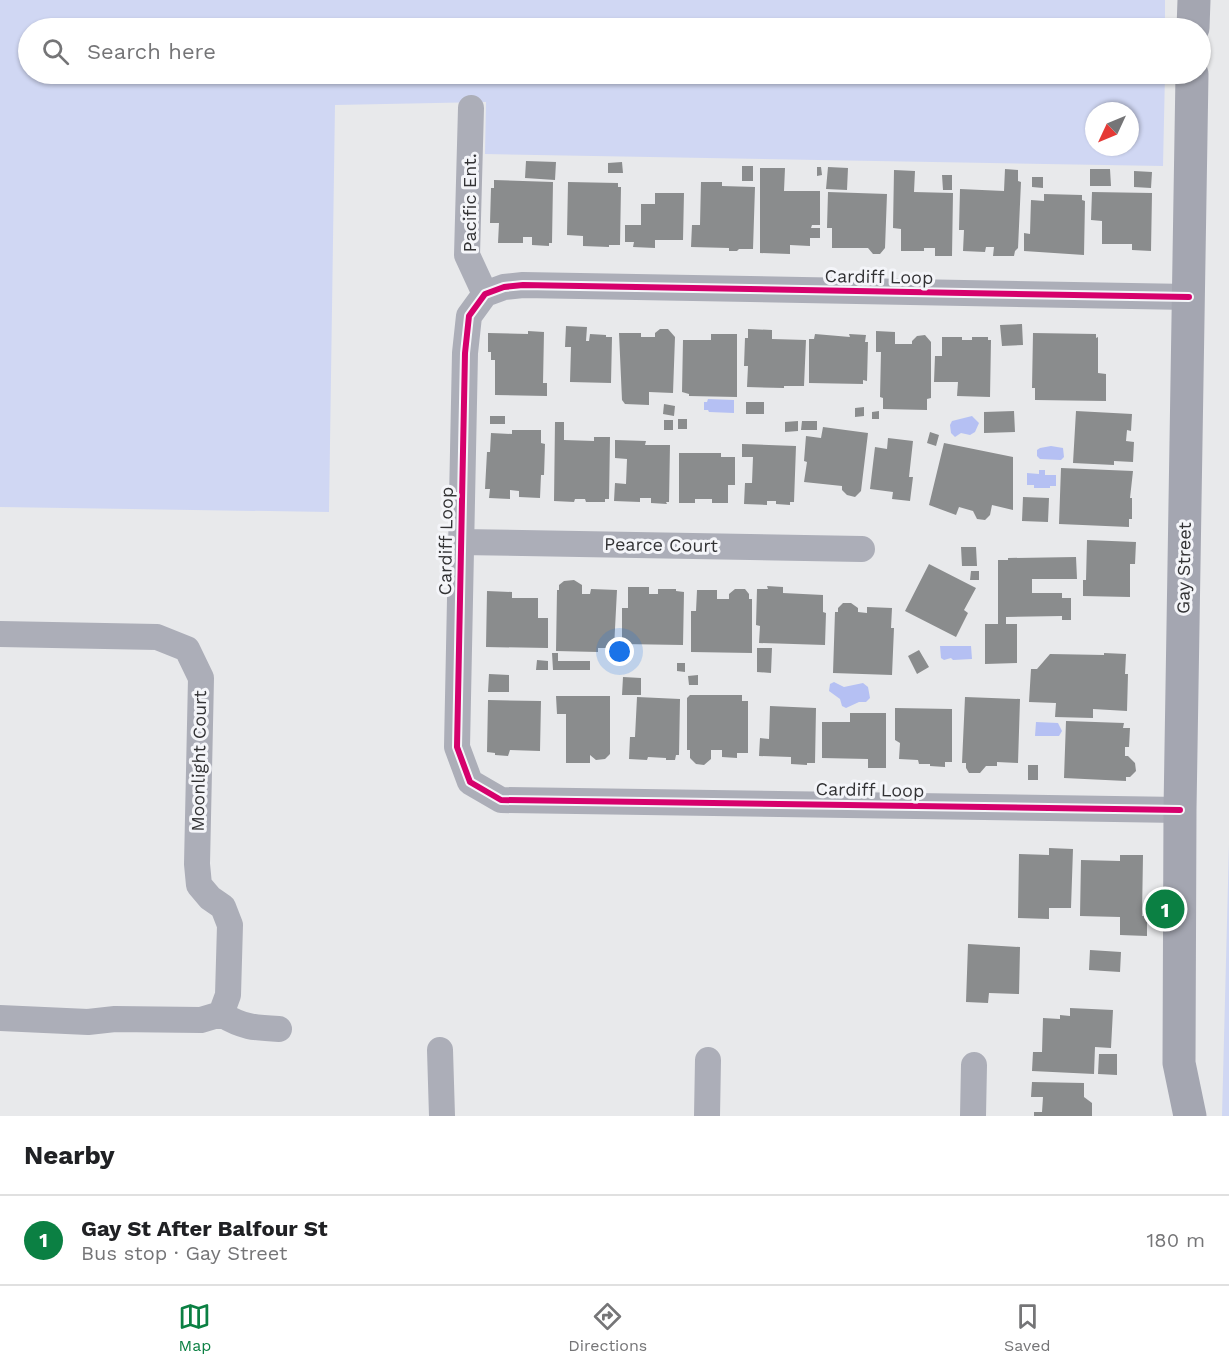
<!DOCTYPE html>
<meta charset="utf-8">
<style>
body{margin:0;font-family:"Work Sans",sans-serif;background:#f6f6f6;color:#202124}
.compass{position:absolute;left:1085px;top:102px;width:54px;height:54px;border-radius:50%;background:#fff;box-shadow:0 2px 4px #0004;rotate:226deg}
.you{position:absolute;left:620px;top:652px;width:21px;height:21px;margin:-15px;border:4px solid #fff;border-radius:50%;background:#1a73e8;box-shadow:0 0 0 9px #1a73e833}
.badge{display:grid;place-items:center;width:39px;height:39px;border-radius:50%;background:#0b8043;color:#fff;font-size:20px;font-weight:700}
.pin{position:absolute;translate:-50% -50%;border:3px solid #fff;box-shadow:0 2px 6px #0006}
.list{margin:0;padding:0;list-style:none}
h2{display:flex;justify-content:space-between;align-items:center;height:78px;margin:0;padding:0 24px;font-size:26px}
h2 small{font-size:20px;font-weight:400;color:#757577}
.list li{display:grid;grid-template-columns:39px 1fr auto;gap:18px;align-items:center;box-sizing:border-box;height:90px;padding:0 24px;border-top:2px solid #e0e0e0}
.list b{display:block;font-size:22px;white-space:nowrap}
.list p{margin:0;font-size:20px;white-space:nowrap;color:#757577}
.list em{font-size:20px;font-style:normal;color:#757577}
.icon{flex:none;width:33px;height:33px;fill:none;stroke:currentColor;stroke-width:2;stroke-linecap:round;stroke-linejoin:round}
.map{position:relative;flex:none;width:1229px;height:1116px;overflow:hidden}
.search{position:absolute;background:#fff;box-shadow:0 2px 4px #0004;left:18px;right:18px;top:18px;height:66px;display:flex;align-items:center;gap:15px;box-sizing:border-box;padding:0 21px;border-radius:33px;color:#757577;font-size:22px}
.sheet{height:168px;background:#fff}
nav{display:flex;justify-content:space-around;align-items:center;box-sizing:border-box;height:84px;border-top:2px solid #e0e0e0;background:#fff;font-size:16px;color:#757577}
nav a{display:grid;justify-items:center;gap:3px}
nav .on{color:#0b8043}
.map>svg:first-child{display:block}
</style>
<div class="map">
<svg width="1229" height="1116" viewBox="0 0 1229 1116">
<rect width="100%" height="100%" fill="#e8e9eb"/>
<path fill="#d0d7f3" fill-rule="evenodd" d="M0 0H1165V28H28V74H1165L1163 166 485 154 486 102 335 105 329 512 0 507ZM1094 111H1130V147H1094Z
M1229 844V1116H1222Z"/>
<path fill="#b5c0f3" d="M708 399 734 400V413L709 412 708 410H704V402H707Z
M972 416 979 423 975 432 970 435 961 433 955 437 951 433 950 425 952 421Z
M1051 446 1063 448 1064 457 1061 460 1040 459 1037 456V450L1040 448Z
M1039 470H1045V475H1056V486H1050V488H1034V485H1027V473L1039 474Z
M940 646H971L972 659 953 660 951 658 944 660 941 658Z
M834 682 844 687 863 683 868 687 870 698 866 702H859L846 708 842 706 840 699 829 691 830 684Z
M1036 722 1058 723 1062 731 1059 736H1035Z"/>
<path fill="#8a8c8d" d="M526 161 556 162 555 180 525 178Z
M622 162 623 173H608V163Z
M742 166H753V181H742Z
M817 167H821L822 175 817 176Z
M828 167 848 168 847 190 826 189Z
M760 168H785L784 191H820V225H812L811 228H820V238H810V246L790 245V254L760 253Z
M1005 169 1018 170V181L1021 182 1018 248 1015 251 1014 256H993L994 247H986L985 252 963 251 964 230H959L960 189 1004 191Z
M1090 169H1110L1111 186H1090Z
M894 170 915 171 914 192 953 193 952 256H935V248H924V251H901V229L893 228Z
M1134 171 1152 172 1151 188 1134 187Z
M942 175H952V190H943Z
M1032 177H1043V188L1032 187Z
M494 180 553 182 552 243H549V246L532 245V237H523V243H498L499 223H490L491 188H494Z
M568 182 618 183V187H621L620 245H609V247L583 246V236L567 235Z
M701 182H722V186L755 187 753 249H739L737 251H729V248L691 247 692 225H700Z
M828 192 887 194 885 248 880 254H873L868 248H832V228H827Z
M1092 192 1152 193 1151 251 1132 250V244H1102V221L1091 220Z
M655 193H684L683 240H655V248L633 247 634 242H625V225H641V204H655Z
M1044 194 1082 195V200L1085 201 1084 255 1024 251V233L1030 234 1031 200 1044 201Z
M1022 324 1023 345 1002 346 1000 325Z
M566 326 587 327 586 341H589L590 334 606 335V337H612L611 383 570 382 571 347H565Z
M660 329H668L675 337 673 393 649 392V405L625 404 622 400 619 333H641V337H655V333Z
M748 329 772 330V339L806 340 804 386H784V388L747 387 748 366H744L745 338H748Z
M528 331 544 332 543 383H547V396L495 395V360H491V352H488V333L528 334Z
M876 331 895 332V344H912V341L917 336 925 335 931 342V398L927 399V410L883 409V398L880 397 881 352H876Z
M1033 333 1096 334V338L1098 337V373L1106 374V401L1035 400V388H1032Z
M711 334H737V397L689 396V394L682 392 683 340H711Z
M815 334 850 337 849 334 866 335 865 342H868L867 381 863 380V384L809 383V339H814Z
M942 337H962V340H972V337H988V340H991L990 397 957 396 958 382H934L935 356H942Z
M746 402H764V414H746Z
M664 404 675 406 674 416 663 414Z
M864 407V416L855 417V408Z
M879 411V419H872V412Z
M1014 411 1015 432 984 433V412Z
M1076 411 1132 414 1131 431 1127 430 1126 441 1134 442 1133 462 1114 461V465L1073 463Z
M490 416H505V424H490Z
M678 419H687V429H678Z
M664 420H673V430H664Z
M798 421V431L785 432V422Z
M802 421H817V430H801Z
M555 422H564V440L594 441V437H610L609 499H605V502H586L585 499H575L574 502 554 501Z
M823 427 868 433 861 491 855 497 847 495 842 490V486L804 482 807 462 804 461 806 436 821 438Z
M512 430H541V443L545 444 544 475H541L540 498 519 497V491L510 490V499L489 498 490 489H485L487 452H490L491 433 512 434Z
M930 432 939 435 936 446 927 443Z
M888 438 913 441 909 477H913L910 501 892 499 893 492 870 489 875 447 887 449Z
M615 440 646 441 645 445H670L669 502H666L667 504 651 503V498H640V502L614 501 615 483 626 484 627 459 615 458Z
M944 443 1013 457V510L992 505 990 515 985 520 977 519 973 511 959 507 956 515 929 505Z
M742 444 796 446 794 502H790V505L776 504V501H767V505L744 504 745 483H752L753 457H742Z
M679 453H721V457H735V485H728V503H712V499H695V503H679Z
M1061 468 1133 471 1130 498H1132V519H1129V527L1059 524Z
M1023 497 1049 498 1048 522 1022 521Z
M1087 540 1136 542 1135 564H1130V597L1083 596V580H1086Z
M961 547H976L977 566H962Z
M1076 557 1077 579H1032V593H1062V598H1071V620H1062V616L1006 617V624H1017V663L985 664V624H998V560H1008V558Z
M929 564 976 588 964 610 968 613 956 637 905 611Z
M971 571H979V580H970Z
M574 580 582 585V594H590L591 589 617 590 614 648H598V652L556 651 557 590H559V585L564 581Z
M767 586 783 587V593L823 595V612L826 613 825 645 759 643 760 626 756 625 757 589H768Z
M628 587H649V594H658V589H676V591L684 592 683 645 622 644V608H628Z
M735 589H745L749 594V599H752V653L691 652V611H696L697 590H717V599H729V594Z
M487 591 512 592V598H538V618H548V648L486 647Z
M843 603H851L858 608V612L867 613V607L892 608 891 628H894L892 675 833 673 835 612H838V608Z
M757 648H772L771 673 757 672Z
M919 650 929 667 917 674 908 656Z
M552 653H558V661H590V670H553Z
M1104 653 1126 654 1125 674H1128L1127 711 1093 709V718L1055 717 1056 703 1029 702 1031 669H1037L1050 654 1104 655Z
M537 660 548 661V670H536Z
M677 663H685V672L677 671Z
M489 674 509 675V692H488Z
M698 675V685H689L688 676Z
M623 677 641 678V695H622Z
M690 695H742V701H748V753H737V758L722 757V750H711V759L704 765 696 764 690 758V750H687V698Z
M556 696H610V754L605 759 596 760 590 755V763H566V714H557Z
M637 697 680 699 679 755H676L675 760H666V758L648 757 647 760 629 759 630 737H635Z
M965 697 1020 699 1018 763 997 762V766H986L980 773H969L966 768V763H962Z
M488 700 541 701 540 751 510 750 508 756 495 755V753L487 752Z
M770 706 816 708 815 763H807V765L791 764V757L759 756 760 738 769 739Z
M895 708 952 709V762H945V767L930 766V764H919L918 760 899 759 900 743 895 740Z
M850 713H886V768H868V759L822 758V722H850Z
M1066 721 1124 723 1123 728H1130L1129 747H1125V756H1128L1135 763 1136 771 1130 777H1126V781L1064 778Z
M1028 765H1038V780H1028Z
M1049 848 1073 849 1071 908H1049V919L1018 918 1019 854 1049 855Z
M1120 855H1143L1142 916H1147V936L1120 935V917L1080 916 1081 860 1120 861Z
M968 944 1020 947 1019 994 989 993 988 1003 966 1002Z
M1090 950 1121 952 1120 972 1089 970Z
M1070 1008 1113 1010 1111 1048 1095 1047 1094 1074 1032 1071 1033 1052H1042L1043 1018 1060 1019V1015L1070 1016Z
M1099 1054H1117V1075L1098 1074Z
M1032 1082 1084 1083V1097L1092 1103V1116H1034V1112H1042L1043 1097H1031Z"/>
<g fill="none" stroke-linecap="round" stroke-linejoin="round">
<path stroke="#acaeb8" stroke-width="26" d="M471 108 467 255 485 294
M460 542 862 549
M0 634 157 637 187 649 201 678 197 864 199 885 210 898 223 907 230 925 228 995 221 1014 201 1020 115 1019 88 1022 0 1018
M1180 810 501 800 470 782 457 747 465 353 469 316 485 294 504 287 523 285 1189 297
M221 1014C242 1027 254 1028 279 1029
M440 1050 442 1116
M707 1116 708 1060
M973 1116 974 1065"/>
<path stroke="#a4a6b1" stroke-width="33" d="M1193 28 1194 0
M1190 1116 1179 1063 1180 810 1192 74"/>
<g stroke="#f4f5f9" stroke-width="10">
<path id="cycleway" d="M1180 810 501 800 470 782 457 747 465 353 469 316 485 294 504 287 523 285 1189 297"/>
</g>
<use href="#cycleway" stroke="#d6006c" stroke-width="6"/>
</g>
<g text-anchor="middle" stroke-width="6" stroke-linejoin="round" paint-order="stroke">
<g font-size="18" fill="#323234" stroke="#f4f5f9">
<text transform="translate(470 203) rotate(-90)" y="6">Pacific Ent.</text>
<text transform="translate(879 277) rotate(1)" y="6">Cardiff Loop</text>
<text transform="translate(446 541) rotate(-89)" y="6">Cardiff Loop</text>
<text transform="translate(661 545) rotate(1)" y="6">Pearce Court</text>
<text transform="translate(1184 568) rotate(-89)" y="6">Gay Street</text>
<text transform="translate(199 761) rotate(-89)" y="6">Moonlight Court</text>
<text transform="translate(870 790) rotate(1)" y="6">Cardiff Loop</text>
</g>
</g>
</svg>
<svg class="compass" viewBox="-18 -18 36 36"><path d="M0-13l5 13h-10z" fill="#e53935"/><path d="M0 13l5-13h-10z" fill="#757577"/></svg>
<div class="you"></div>
<div class="pin badge" style="left:1165px;top:909px">1</div>
<div class="search"><svg class="icon" aria-label="search" viewBox="0 0 24 24"><circle cx="10" cy="10" r="6"/><path d="M15 15l6 6"/></svg>Search here</div>
</div>
<section class="sheet">
<h2>Nearby<small></small></h2>
<ul class="list">
<li><span class="badge">1</span><div><b>Gay St After Balfour St</b><p>Bus stop · Gay Street</p></div><em>180 m</em></li>
</ul>
</section>
<nav>
<a class="on"><svg class="icon" aria-label="map" viewBox="0 0 24 24"><path d="M3 6l6-2 6 2 6-2v14l-6 2-6-2-6 2zM9 4v14M15 6v14"/></svg>Map</a>
<a><svg class="icon" aria-label="directions" viewBox="0 0 24 24"><path d="M12 3l9 9-9 9-9-9zM9 14v-3h6M13 9l2 2-2 2"/></svg>Directions</a>
<a><svg class="icon" aria-label="saved" viewBox="0 0 24 24"><path d="M7 4h10v16l-5-4-5 4z"/></svg>Saved</a>
</nav>
